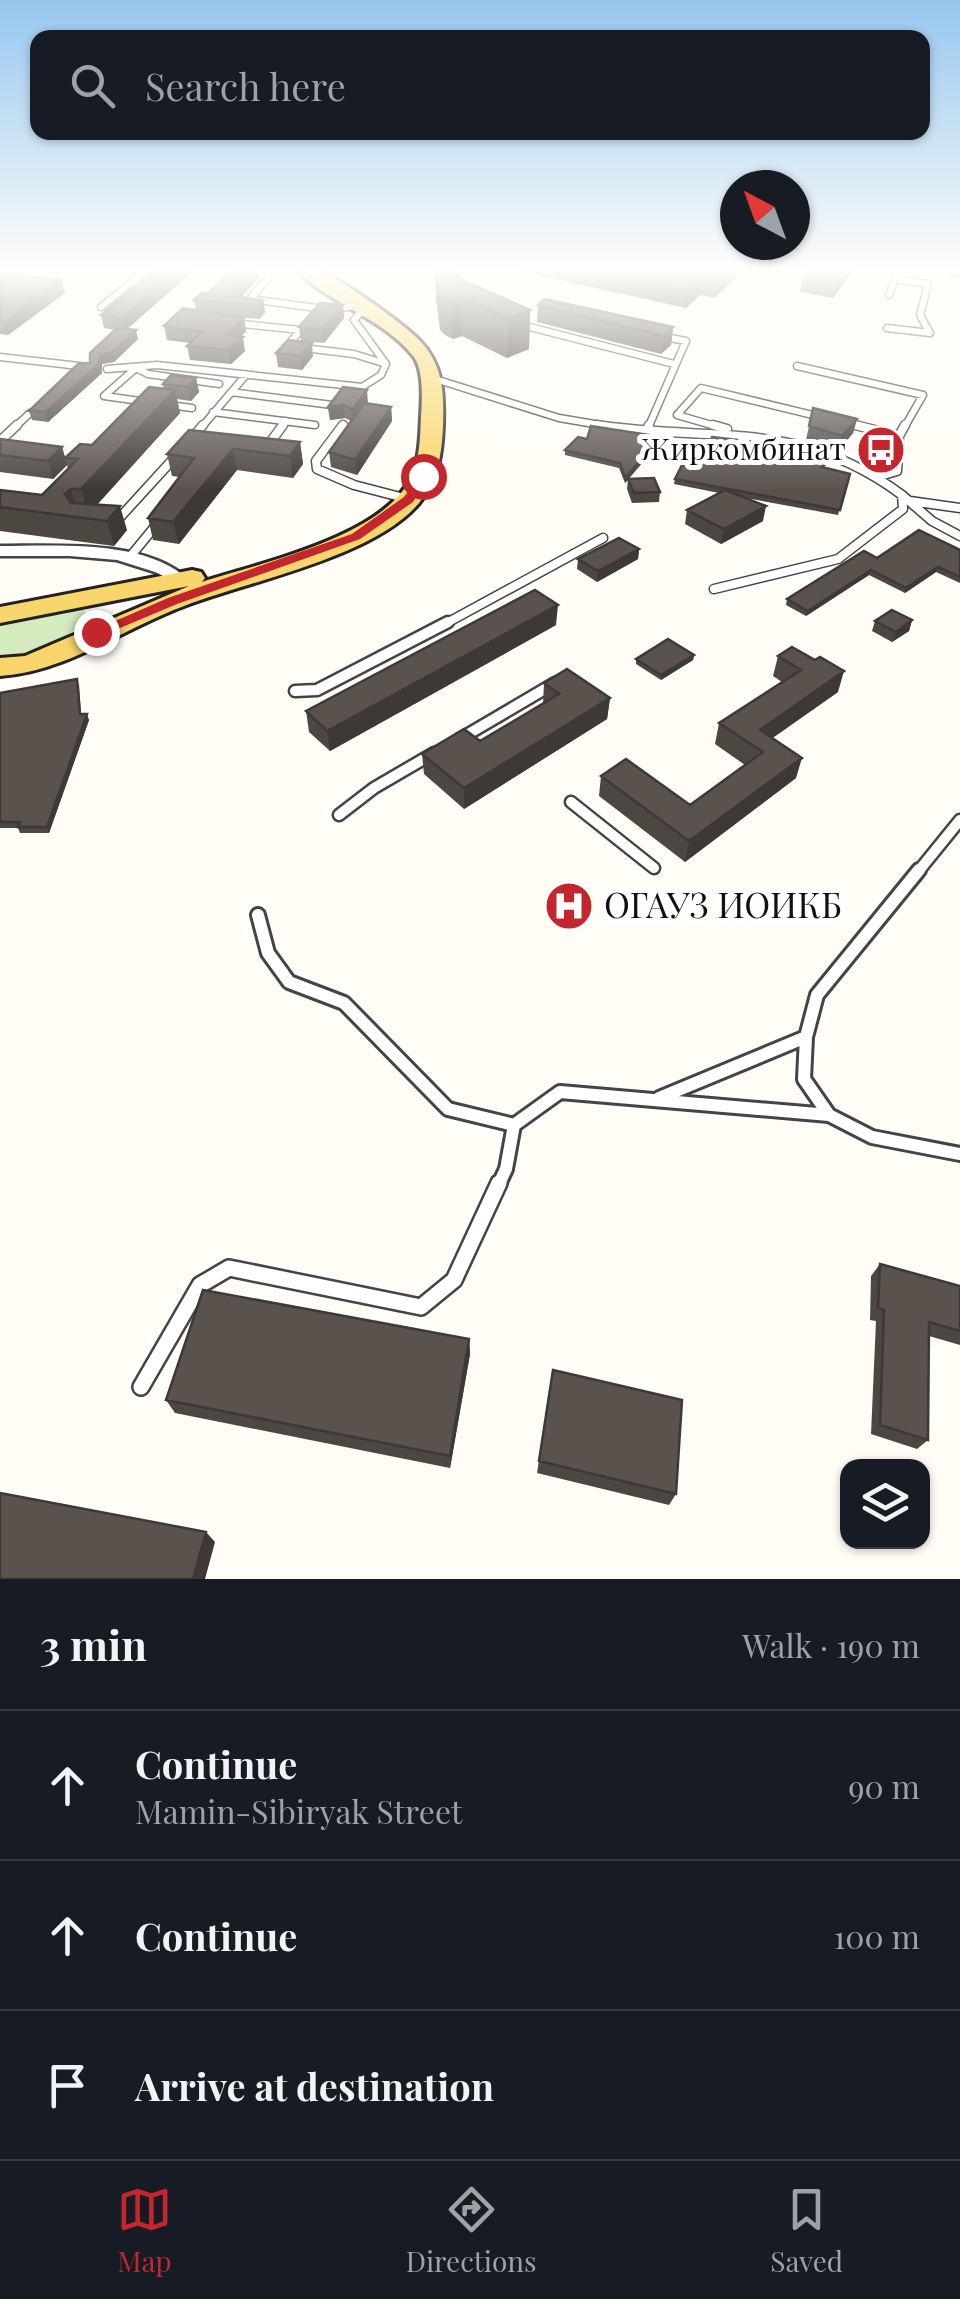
<!DOCTYPE html>
<meta charset="utf-8">
<style>
body{margin:0;font-family:"Playfair Display",serif;background:#20242c;color:#f1f3f6}
.controls{position:absolute;right:30px;bottom:30px;display:grid;overflow:hidden;border-radius:20px;box-shadow:0 2px 8px #0004}
.controls button{width:90px;height:90px;display:grid;place-items:center;padding:0;border:0;border-bottom:2px solid #363941;background:#171b24;color:#f1f3f6;font:50px sans-serif}
.compass{position:absolute;left:720px;top:170px;width:90px;height:90px;border-radius:50%;background:#171b24;box-shadow:0 2px 8px #0004;rotate:319deg}
.stop{position:absolute;width:30px;height:30px;margin:-22px;border:8px solid #c4262e;border-radius:50%;background:#fff}
.stop.end{background:#c4262e;border-color:#fff;box-shadow:0 2px 10px #0008}
.list{margin:0;padding:0;list-style:none}
h2{display:flex;justify-content:space-between;align-items:center;height:130px;margin:0;padding:0 40px;font-size:42px}
h2 small{font-size:32px;font-weight:400;color:#9ea1a6}
.list li{display:grid;grid-template-columns:65px 1fr auto;gap:30px;align-items:center;box-sizing:border-box;height:150px;padding:0 40px;border-top:2px solid #363941}
.list b{display:block;font-size:38px;white-space:nowrap}
.list p{margin:0;font-size:32px;white-space:nowrap;color:#9ea1a6}
.list em{font-size:32px;font-style:normal;color:#9ea1a6}
.icon{flex:none;width:55px;height:55px;fill:none;stroke:currentColor;stroke-width:2;stroke-linecap:round;stroke-linejoin:round}
.map{position:relative;flex:none;width:960px;height:1579px;overflow:hidden}
.search{position:absolute;background:#171b24;box-shadow:0 2px 8px #0004;left:30px;right:30px;top:30px;height:110px;display:flex;align-items:center;gap:25px;box-sizing:border-box;padding:0 35px;border-radius:20px;color:#9ea1a6;font-size:38px}
.sheet{height:580px;background:#171b24}
nav{display:flex;justify-content:space-around;align-items:center;box-sizing:border-box;height:140px;border-top:2px solid #363941;background:#171b24;font-size:28px;color:#9ea1a6}
nav a{display:grid;justify-items:center;gap:5px}
nav .on{color:#c4262e}
.map>svg:first-child{display:block}
</style>
<div class="map">
<svg width="960" height="1579" viewBox="0 0 960 1579">
<rect width="100%" height="100%" fill="#fffdf5"/>
<path fill="#d5ebbd" d="M71 608 84 610 88 619C67 639 29 657 0 659V625Z"/>
<g fill="none" stroke-linecap="round" stroke-linejoin="round">
<g stroke="#444" stroke-width="9">
<path id="service-far4" d="M255 270 269 277 250 299 331 310 358 305
M889 295 898 270
M101 307 147 270
M233 323 301 330 287 346 354 354 386 364
M522 325 674 364
M887 328 930 333 920 315 928 284 895 279
M0 357 88 367
M797 366 923 395 904 428
M107 369 157 365 362 387 381 375 386 364 354 320 364 308
M432 378 559 418 618 428
M231 392 332 405
M147 402 104 396 136 368 148 374 219 384
M169 405 192 408
M213 412 315 425
M843 422 865 428
M14 428 30 413
M201 428 245 376
M281 428 286 421
M648 428 686 341 660 336
M722 428 677 415 701 388 821 417"/>
</g>
<g stroke="#444" stroke-width="11">
<path id="service-far3" d="M343 425 316 461 317 469 354 485 408 499
M596 425C715 443 797 417 902 495L903 509 838 559 714 589
M713 425 727 429
M855 425 899 436 897 471 880 476
M647 430 649 425
M899 436 905 425
M191 439 203 425
M0 441 17 425
M266 448 283 425
M902 495 932 521 960 536
M910 501 960 508
M113 525 176 456
M129 558 157 524
M443 625 603 538"/>
</g>
<g stroke="#444" stroke-width="15">
<path id="service-far2" d="M295 691 317 690 448 622
M458 740 555 683
M571 802 654 868
M339 815 374 788 434 753
M917 873 960 820"/>
</g>
<g stroke="#444" stroke-width="18">
<path id="service-far1" d="M919 870 817 995 806 1037 804 1079 829 1115 872 1137 960 1154
M258 915 268 953 289 982 344 1003 448 1109 514 1125
M659 1098 806 1037
M498 1186 506 1169 514 1125 560 1092 829 1115"/>
</g>
<g stroke="#444" stroke-width="20">
<path id="service" d="M141 1387 200 1285 229 1268 421 1307 454 1280 499 1183"/>
</g>
<g stroke="#444" stroke-width="5">
<path id="minor" d="M947 270H960V275L948 272Z
M0 546C56 546 146 539 189 580L181 585 155 572 117 560 70 556H0Z"/>
</g>
<g stroke="#222" stroke-width="6">
<path id="primary" d="M297 270C304 270 313 269 320 271 342 280 403 323 420 341 443 365 444 392 443 425 442 453 438 481 419 503 374 557 249 581 184 606 122 629 66 672 0 676V658L25 656 189 586 0 623V607L192 570 201 572 205 578 202 582C260 563 384 537 411 477 420 458 420 438 421 417 422 400 424 371 414 357 384 318 330 305 297 270Z"/>
</g>
<use href="#service-far4" stroke="#fff" stroke-width="6"/>
<use href="#service-far3" stroke="#fff" stroke-width="8"/>
<use href="#service-far2" stroke="#fff" stroke-width="10"/>
<use href="#service-far1" stroke="#fff" stroke-width="12"/>
<use href="#service" stroke="#fff" stroke-width="15"/>
<use href="#minor" fill="#fff" fill-rule="evenodd"/>
<use href="#primary" fill="#f9d66b" fill-rule="evenodd"/>
</g>
<path fill="#4d4742" d="M194 270 127 329 138 339 114 362 102 364V373L48 422 32 420 29 411 90 363 116 330 104 328 101 315Z
M232 270H257L258 279 241 298 263 300 265 313 259 319 238 317 244 318 246 331 241 337 245 351 231 364 190 360 187 346 190 343 167 340 164 326 196 310 194 300 207 294Z
M435 270H459V279L530 310 529 349 507 358 462 336 453 339 445 335 440 330 436 299Z
M514 270H744L714 298 700 295 686 308Z
M811 270H853L833 298 800 292 802 282Z
M0 273 61 280 65 293 8 335 0 334Z
M343 305 344 318 324 343 301 341 299 327Z
M538 305 673 327 671 345 661 354 537 322Z
M276 353 313 356 302 370 278 367Z
M196 378 199 392 191 401 177 399 180 413 97 505 127 530 114 546 0 531V490L42 495 68 469 67 465 53 479 0 472V439L62 447 65 457 92 445 164 389 163 384Z
M367 403 391 407 392 421 357 475 331 467 329 452 351 421 345 418 330 420 328 407Z
M813 408 857 419 853 433 838 451 806 440Z
M587 439 660 442 625 483 619 468 565 455V450Z
M300 442 303 464 293 478 237 470 179 544 153 540 148 518 180 477 172 476 167 454Z
M828 463 824 468 850 474 838 515 746 498 763 521 721 544 685 524 687 510 719 493 674 484 675 479Z
M628 479 660 492 659 502 632 503 627 489Z
M639 549 638 559 597 582 577 569 578 559Z
M960 550V583L936 572 905 593 869 575 806 616 786 605 787 599 877 558Z
M912 620 909 631 892 642 872 631 875 621Z
M556 625 330 751 309 732 306 711Z
M694 655 693 660 661 680 636 664V659Z
M778 656 838 692 772 738 796 778 685 862 599 796 601 776 690 805 745 765 715 744 719 723 782 682 773 676Z
M544 683 610 698 607 719 464 809 424 774 422 754 480 741 543 704Z
M79 684 81 714 89 720 49 833H20L18 828H0V693Z
M880 1264 960 1286V1345L929 1336 928 1440 917 1449 871 1434 876 1321 870 1320 871 1276Z
M469 1339 470 1354 450 1468 175 1413 166 1400Z
M553 1370 676 1494 669 1505 537 1473Z"/>
<path fill="#3f3936" d="M177 270H194L125 331 121 318Z
M253 270H257L258 279 235 304 228 296Z
M456 270H459L462 336 453 339 452 301 453 276Z
M731 270H744L714 298 717 283Z
M848 270H853L833 298 835 288Z
M61 280 65 293 8 335 4 322Z
M702 280 700 295 686 308 688 293Z
M263 300 265 313 259 319 257 306Z
M343 305 344 318 324 343 322 330Z
M530 310 529 349 507 358 508 319Z
M244 318 246 331 229 349 226 335Z
M673 327 671 345 661 354 664 336Z
M136 330 138 339 114 362 102 364V373L48 422 46 412 100 355Z
M243 337 245 351 231 364 228 350Z
M312 343 313 356 302 370 300 356Z
M196 378 199 392 191 401 188 387Z
M175 390 180 413 88 514 81 489Z
M367 390 368 403 354 423 352 410Z
M344 405 345 418 330 420 328 407Z
M391 407 392 421 357 475 355 460Z
M857 419 853 433 838 451 842 436Z
M661 437 660 442 625 483V478Z
M300 442 303 464 293 478 290 456Z
M62 447 67 465 53 479 48 461Z
M233 449 237 470 179 544 173 522Z
M71 489 78 513 73 518 65 494Z
M120 506 127 530 114 546 107 521Z
M766 506 763 521 721 544 724 529Z
M639 549 638 559 597 582 598 571Z
M938 567 936 572 905 593 906 588Z
M871 570 869 575 806 616 808 611Z
M558 605 556 625 330 751 327 731Z
M912 620 909 631 892 642 896 632Z
M694 655 693 660 661 680V675Z
M844 671 838 692 757 749 760 730Z
M610 698 607 719 464 809V788Z
M87 714 89 720 49 833 47 827Z
M802 758 796 778 685 862 689 841Z
M469 1339 470 1354 450 1468V1456Z
M206 1532 215 1542 205 1579H193Z"/>
<path fill="#5a524d" stroke="#3f3936" stroke-width="2.5" d="M155 270H177L121 318 101 315Z
M232 270H253L228 296 263 300 257 306 194 300 201 293 207 294Z
M436 270H456L453 276 530 310 508 319 461 298 452 301 444 297 439 292Z
M582 270H731L717 283 702 280 688 293Z
M811 270H848L835 288 802 282Z
M0 273 61 280 4 322 0 321Z
M544 299 673 327 664 336 538 305Z
M320 303 343 305 322 330 299 327Z
M183 308 244 318 226 335 243 337 228 350 187 346 202 332 164 326Z
M117 328 136 330 112 352 100 355 99 364 46 412 29 411 78 364 90 363V353Z
M288 340 312 343 300 356 276 353Z
M171 375 196 378 188 387 163 384Z
M149 387 175 390 81 489H71L65 494 71 503 120 506 107 521 0 507V490L42 495 78 459 65 458 80 444 92 445Z
M343 387 367 390 352 410 344 405 328 407Z
M364 403 391 407 355 460 329 452Z
M813 408 857 419 842 436 809 426Z
M591 426 661 437 625 478 620 463 565 450 578 437 587 439Z
M189 430 300 442 290 456 233 449 173 522 148 518 194 458 167 454Z
M712 437 790 446 830 458 822 467 850 474 840 510 675 479 694 441 710 444Z
M0 439 62 447 48 461 0 455Z
M654 478 660 492 634 493 628 479Z
M725 490 766 506 724 529 687 510Z
M919 530 960 550V577L938 567 906 588 871 570 808 611 787 599 864 551 877 558Z
M619 538 639 549 598 571 578 559Z
M535 590 558 605 327 731 306 711Z
M892 610 912 620 896 632 875 621Z
M668 639 694 655 661 675 636 659Z
M792 647 815 660 820 657 844 671 760 730 802 758 689 841 601 776 626 759 690 805 763 752 719 723 801 670 778 656Z
M567 669 610 698 464 788 422 754 464 729 480 741 559 694 544 683Z
M77 679 80 714H87L47 827H18L20 822H0V693Z
M880 1264 960 1286V1331L929 1322 928 1440 880 1425 884 1310 878 1308Z
M203 1290 469 1339 450 1456 166 1400Z
M553 1370 682 1400 676 1494 539 1461Z
M0 1493 206 1532 193 1579H0Z"/>
<linearGradient id="sky" x2="0" y2="1"><stop stop-color="#95c6ee"/><stop offset="0.55" stop-color="#fffefa"/><stop offset="1" stop-color="#fffefa" stop-opacity="0"/></linearGradient>
<rect width="960" height="491" fill="url(#sky)"/>
<path fill="#c4262e" d="M423 473 429 476 413 502 360 539 177 604 101 636 90 632 168 598 352 534 404 497Z"/>
<defs>
<g id="bus-disc" transform="scale(2.5)"><circle r="9.5" fill="#c4262e" stroke="#fff"/><path d="M-5-6H5V4H4V6H2V4H-2V6H-4V4H-5ZM-3.5-4V0h7V-4ZM-3.5 1.2v1.5H-2V1.2ZM2 1.2v1.5H3.5V1.2Z" fill="#fff"/></g>
<g id="hospital-disc" transform="scale(2.5)"><circle r="9.5" fill="#c4262e" stroke="#fff"/><path d="M-5-5h3v3.5h4V-5h3V5h-3V1.5h-4V5h-3Z" fill="#fff"/></g>
</defs>
<g fill-rule="evenodd">
<use href="#bus-disc" x="881" y="450"/>
<use href="#hospital-disc" x="569" y="906"/>
</g>
<g text-anchor="middle" stroke-width="10" stroke-linejoin="round" paint-order="stroke">
<g font-size="30" fill="#111" stroke="#fff" text-anchor="end">
<text x="846" y="460">Жиркомбинат</text>
</g>
<g font-size="35" fill="#111" stroke="#fff" text-anchor="start">
<text x="604" y="918">ОГАУЗ ИОИКБ</text>
</g>
</g>
</svg>
<div class="controls">
<button><svg class="icon" aria-label="layers" viewBox="0 0 24 24"><path d="M12 4l9 5-9 5-9-5zM3 14l9 5 9-5"/></svg></button>
</div>
<svg class="compass" viewBox="-18 -18 36 36"><path d="M0-13l5 13h-10z" fill="#e53935"/><path d="M0 13l5-13h-10z" fill="#9ea1a6"/></svg>
<div class="stop" style="left:423px;top:476px"></div>
<div class="stop end" style="left:96px;top:632px"></div>
<div class="search"><svg class="icon" aria-label="search" viewBox="0 0 24 24"><circle cx="10" cy="10" r="6"/><path d="M15 15l6 6"/></svg>Search here</div>
</div>
<section class="sheet">
<h2>3 min<small>Walk · 190 m</small></h2>
<ul class="list">
<li><svg class="icon" aria-label="ahead" viewBox="0 0 24 24"><path d="M12 20V5M6 11l6-6 6 6"/></svg><div><b>Continue</b><p>Mamin-Sibiryak Street</p></div><em>90 m</em></li>
<li><svg class="icon" aria-label="ahead" viewBox="0 0 24 24"><path d="M12 20V5M6 11l6-6 6 6"/></svg><div><b>Continue</b></div><em>100 m</em></li>
<li><svg class="icon" aria-label="arrive" viewBox="0 0 24 24"><path d="M6 21V4h12l-3 4 3 4H6"/></svg><div><b>Arrive at destination</b></div></li>
</ul>
</section>
<nav>
<a class="on"><svg class="icon" aria-label="map" viewBox="0 0 24 24"><path d="M3 6l6-2 6 2 6-2v14l-6 2-6-2-6 2zM9 4v14M15 6v14"/></svg>Map</a>
<a><svg class="icon" aria-label="directions" viewBox="0 0 24 24"><path d="M12 3l9 9-9 9-9-9zM9 14v-3h6M13 9l2 2-2 2"/></svg>Directions</a>
<a><svg class="icon" aria-label="saved" viewBox="0 0 24 24"><path d="M7 4h10v16l-5-4-5 4z"/></svg>Saved</a>
</nav>
